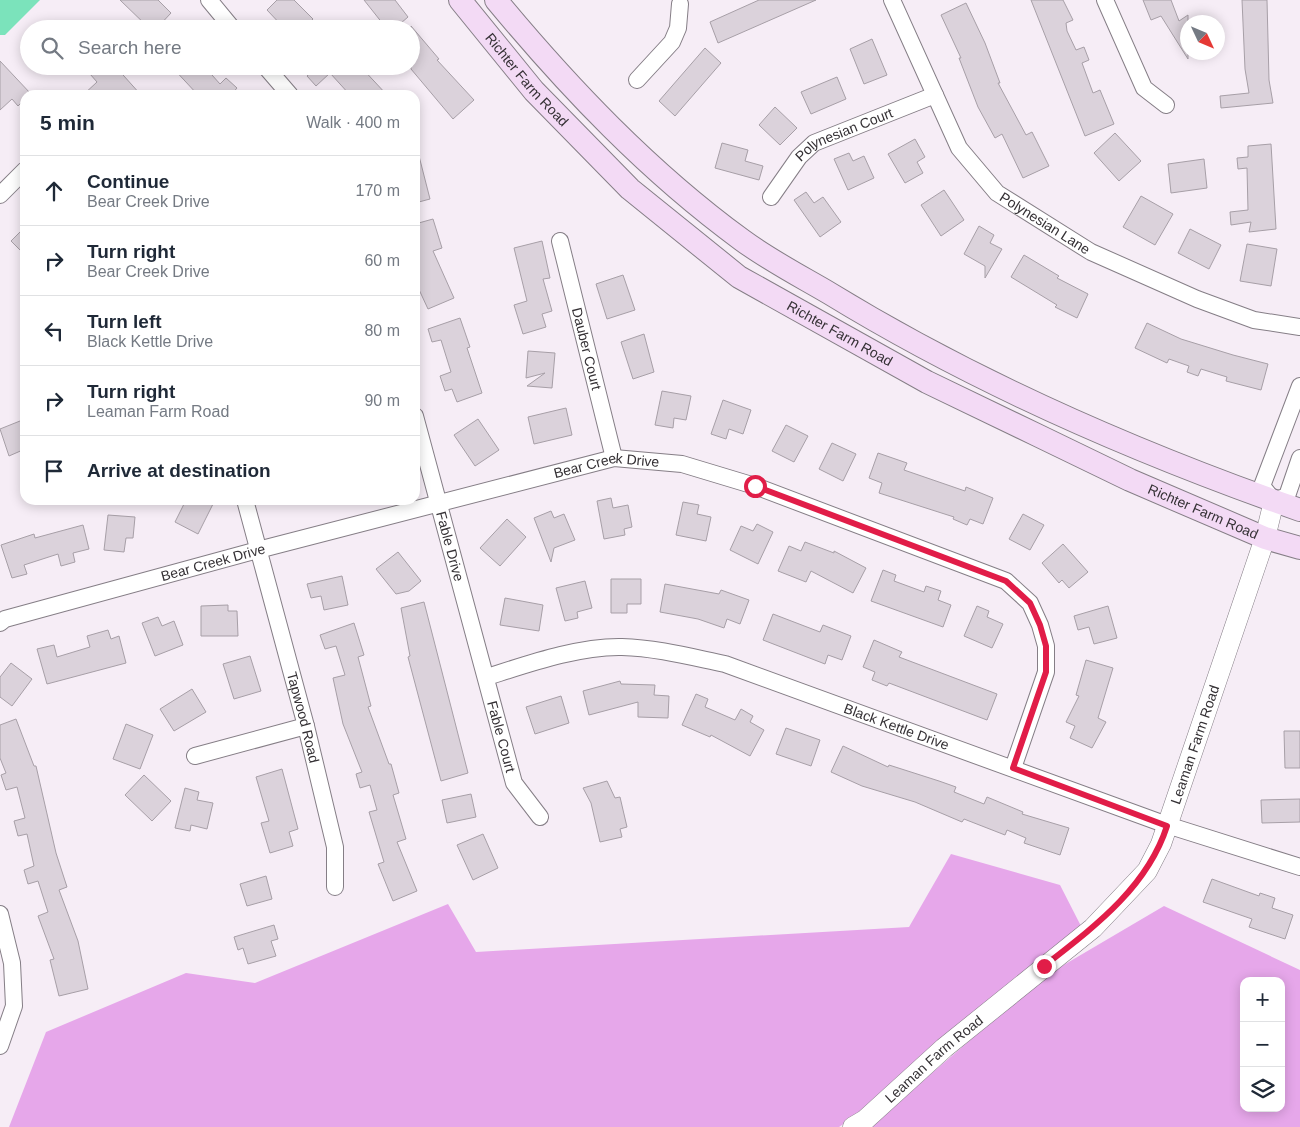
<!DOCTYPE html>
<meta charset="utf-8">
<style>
body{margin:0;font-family:Helvetica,sans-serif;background:#f6f6f7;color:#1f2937}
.controls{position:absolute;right:15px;bottom:15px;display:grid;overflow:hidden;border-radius:10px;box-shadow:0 2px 12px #0003}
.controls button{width:45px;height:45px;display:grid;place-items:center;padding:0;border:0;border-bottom:1px solid #e0e1e3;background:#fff;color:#1f2937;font:25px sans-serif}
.compass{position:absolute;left:1180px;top:15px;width:45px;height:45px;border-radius:50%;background:#fff;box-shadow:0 2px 12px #0003;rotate:134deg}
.stop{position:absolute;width:15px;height:15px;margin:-11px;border:4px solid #e11d48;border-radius:50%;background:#fff}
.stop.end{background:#e11d48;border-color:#fff;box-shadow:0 1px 5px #0008}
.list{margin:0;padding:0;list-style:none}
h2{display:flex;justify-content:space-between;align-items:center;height:65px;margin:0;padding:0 20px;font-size:21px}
h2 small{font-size:16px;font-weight:400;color:#747a83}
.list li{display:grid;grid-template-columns:32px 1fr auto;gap:15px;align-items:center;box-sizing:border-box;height:70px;padding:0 20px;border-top:1px solid #e0e1e3}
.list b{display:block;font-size:19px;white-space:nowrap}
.list p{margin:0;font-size:16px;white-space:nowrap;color:#747a83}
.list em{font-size:16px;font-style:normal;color:#747a83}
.icon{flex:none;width:28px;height:28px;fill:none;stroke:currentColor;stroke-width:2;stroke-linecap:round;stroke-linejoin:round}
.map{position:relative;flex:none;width:1300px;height:1127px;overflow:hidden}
.search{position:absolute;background:#fff;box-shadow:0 2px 12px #0003;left:20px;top:20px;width:400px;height:55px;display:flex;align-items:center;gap:12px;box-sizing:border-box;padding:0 18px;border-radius:28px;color:#747a83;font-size:19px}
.panel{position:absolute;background:#fff;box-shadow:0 2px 12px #0003;left:20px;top:90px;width:400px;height:415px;border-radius:15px}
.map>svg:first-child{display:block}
</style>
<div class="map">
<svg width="1300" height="1127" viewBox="0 0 1300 1127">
<rect width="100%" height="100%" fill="#f6edf6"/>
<path fill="#e6a7ea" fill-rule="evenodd" d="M951 854 1060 885 1082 928 866 1108 839 1127H9L46 1032 186 973 255 983 448 904 476 952 909 927Z
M1164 906 1300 970V1127H869L1045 976ZM1244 981H1281V1108H1244Z"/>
<path fill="#7be3bb" d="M0 0H40L5 35H0Z"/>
<path fill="#dbd2db" stroke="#a79fa7" d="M120 0H158L171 13 156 29H150Z
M277 0H294L313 19 303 29H285L267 10Z
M364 0H395L408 17 394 29H387Z
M759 0H816L718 43 710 22Z
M1031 0H1063L1073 20 1066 23 1067 31 1076 50 1084 47 1089 60 1082 63 1093 93 1100 90 1114 124 1085 136Z
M1143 0H1171L1179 21 1188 15V59L1161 16 1151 20Z
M1242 0H1267L1269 80 1273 103 1221 108 1220 96 1249 93 1245 69Z
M966 3 985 43 1000 83H998L1026 135 1032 132 1049 166 1023 178 1002 134 995 138 978 107 959 58H961L941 15Z
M411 26 439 59 437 60 474 100 453 119 411 69Z
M872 39 887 75 864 84 850 49Z
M705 48 721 63 675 116 659 101Z
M0 61 31 94 25 95V99L18 106 12 99 0 110Z
M83 66H115L141 95H83L97 82Z
M171 66H204L220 84 226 78 237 88 231 95H198Z
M318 66H360L387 95H350L330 73 316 86 307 76Z
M837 77 846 99 811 114 801 92Z
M775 107 797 128 780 145 759 125Z
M1115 133 1141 161 1119 181 1094 153Z
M915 139 925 157 917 162 923 173 905 183 888 154Z
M722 143 748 150 745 161 763 166 759 180 715 168Z
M1271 144 1276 229 1249 232 1251 222 1231 225 1230 212 1248 210 1247 168 1238 169 1237 158 1248 157V146Z
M849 153 853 161 864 156 874 178 848 190 834 159Z
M419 156 430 199 415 203V157Z
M1204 159 1207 188 1171 193 1168 164Z
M944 190 964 220 941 236 921 205Z
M806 192 814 203 823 197 841 222 820 237 794 200Z
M1141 196 1173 214 1155 245 1123 227Z
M433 219 442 248 433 251 454 298 428 309 415 281V224Z
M979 226 994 235 990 243 1002 249 985 278V266L964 254Z
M25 227V255L11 241Z
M1190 229 1221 245 1209 269 1178 253Z
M542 241 550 278 543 279 552 311 542 314 546 327 523 334 514 305 527 301 514 248Z
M1247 244 1277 249 1271 286 1240 281Z
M1024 255 1059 276 1057 278 1088 294 1077 318 1055 307 1057 305 1011 277Z
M623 275 635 310 607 319 596 284Z
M460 318 470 347 467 348 482 393 457 402 452 389 445 391 440 376 451 372 441 340 432 342 428 329Z
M1147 323 1181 339 1233 355 1268 364 1261 390 1226 381 1227 377 1201 369 1198 376 1187 372 1189 366 1169 359 1167 363 1135 348Z
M644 334 654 372 633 379 621 342Z
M528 351 555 353 552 388 527 386 545 373 526 378Z
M662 391 691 396 686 420 674 418 673 428 655 425Z
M723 400 751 410 743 434 729 429 726 439 711 434Z
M566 408 572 435 534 444 528 417Z
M25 419V449L9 456 0 429Z
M478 419 499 450 475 466 454 435Z
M786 425 808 436 794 462 772 451Z
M832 443 856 454 843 481 819 469Z
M878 453 907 463 904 470 965 491 966 487 993 498 983 524 970 519 967 525 953 519 954 517 879 493 882 483 869 478Z
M611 498 613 508 628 505 632 527 624 529 625 535 604 539 597 501Z
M186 500H215L198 534 175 522Z
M683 502 699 505 697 514 711 517 706 541 676 535Z
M551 511 554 518 564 514 575 540 554 548 551 562 534 518Z
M1023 514 1044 525 1030 550 1009 539Z
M108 515 135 517 133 538H126L124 552 104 550Z
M507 519 526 537 500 566 480 548Z
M757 524 773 532 758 564 730 550 741 526 753 531Z
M83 525 89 549 73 553 75 562 61 566 58 554 24 565 27 574 12 578 1 545 34 534 35 538Z
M805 542 834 553V551L866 568 853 593 811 571 806 582 778 571 789 546 801 551Z
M1063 544 1088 572 1069 588 1062 580 1059 583 1042 563Z
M398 552 421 581 409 591 396 594 376 569Z
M883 570 896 575 894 581 924 592 926 586 941 591 938 600 951 605 943 627 871 601Z
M342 576 348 605 324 610 321 596 311 598 307 584Z
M611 579H641V604H627V613H611Z
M585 581 592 608 577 612 578 618 565 621 556 588Z
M665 584 719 594 721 590 749 600 740 624 727 619 724 628 698 619 660 612Z
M505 598 543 605 539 631 500 625Z
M424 602 468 773 441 781 408 657 410 656 401 608Z
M228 605V611H237L238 636H201V606Z
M977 606 989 611 987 617 1003 624 992 648 964 636Z
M1108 606 1117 638 1094 644 1089 627 1078 630 1074 616Z
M773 614 820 632 823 625 851 636 842 660 828 655 825 664 763 640Z
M158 617 162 626 174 621 183 645 155 656 142 623Z
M354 623 364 655 358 657 371 706 368 707 389 764H391L399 793 393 795 406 839 397 842 417 891 393 901 378 864 384 862 369 812 377 810 370 785 360 788 356 774 362 772 343 724 333 678 345 675 336 646 325 649 320 635Z
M108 630 111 639 119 636 126 663 47 684 37 649 54 645 57 657 90 647 87 636Z
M874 640 902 652 899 657 997 694 987 720 889 683 887 686 872 680 875 672 863 667Z
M250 656 261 691 234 699 223 664Z
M1086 660 1113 668 1098 718 1106 722 1092 748 1070 738 1075 726 1066 722 1079 696 1076 695Z
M11 663 32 679 12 706 0 697V677Z
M620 681 621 684 655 685 654 695 669 696 668 718 638 717V702L589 715 583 691Z
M192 689 206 712 174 731 160 709Z
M696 694 708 699 705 707 735 720 741 709 753 716 750 722 764 730 750 756 711 735 710 737 682 725Z
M561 696 569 723 535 734 526 707Z
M16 719 34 766H36L56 853 67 887 59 890 78 941 88 989 59 996 50 960 54 959 38 916 48 912 38 881 28 884 24 870 34 866 27 834 18 836 14 821 25 818 17 787 6 790 1 775 6 773 0 758V725Z
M126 724 153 735 140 769 113 759Z
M786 728 820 740 811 766 776 754Z
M1284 731H1300V768H1285Z
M843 746 888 767 889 765 939 781 956 787 954 792 984 804 987 797 1023 812 1022 814 1069 828 1060 855 1024 843 1026 838 1007 830 1005 835 964 819 962 822 915 802 862 786 831 772Z
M282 769 298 829 289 832 293 846 270 853 261 823 269 821 256 777Z
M144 775 171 801 152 821 125 795Z
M607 781 615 798 620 797 627 827 620 829 622 837 600 842 591 803 583 788Z
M185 788 199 792 197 800 213 803 207 829 191 825 190 831 175 828Z
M471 794 476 817 447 823 442 800Z
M1300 799V822L1262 823 1261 800Z
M483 834 498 868 473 880 457 845Z
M266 876 272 899 247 906 240 884Z
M1212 879 1259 896 1260 893 1275 898 1272 908 1293 915 1285 939 1249 927 1252 919 1203 902Z
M274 925 278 939 271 941 276 956 248 964 243 948 238 950 234 937Z"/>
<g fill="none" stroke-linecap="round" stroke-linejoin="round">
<g stroke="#857e86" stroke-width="18">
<g id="minor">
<path d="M209 0 233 29"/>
<path id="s1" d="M892 0 959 148 997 193 1091 252 1197 299 1254 320 1300 327"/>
<path d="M1105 0 1144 88 1166 105"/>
<path d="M265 66 290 95"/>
<path d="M637 80 672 42 678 28 680 4"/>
<path d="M0 195 25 170"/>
<path id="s2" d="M771 197 799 157 814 143 935 95"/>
<path id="s3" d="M560 241 614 458"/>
<path d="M1300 386 1262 486 1274 501 1287 496 1300 458"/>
<path id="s4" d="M415 416 514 783 540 817"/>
<path id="s5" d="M245 500 306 726 335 847V887"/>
<path id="s6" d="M0 623 5 619 258 550 614 458 682 464 755 486 1006 581 1030 603 1040 625 1046 646V672L1013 768"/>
<path id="s7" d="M487 677C528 664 579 646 622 647 657 648 691 657 725 664L1167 825 1300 867"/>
<path d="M195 756 306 726"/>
<path d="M0 914 12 963 14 1006 0 1046"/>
</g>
</g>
<g stroke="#857e86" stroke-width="21">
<g id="tertiary">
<path id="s8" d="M853 1127 865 1120 944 1048 1093 928 1147 871 1161 844 1265 538 1274 501"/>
</g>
</g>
<g stroke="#857e86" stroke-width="24">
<g id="secondary">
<path id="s9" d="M460 0 534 91 630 189 739 277 927 382 1037 435 1130 480 1265 538 1300 548"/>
<path d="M496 0C569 88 649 172 742 240 769 260 800 276 829 293 976 383 1137 453 1300 510"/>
</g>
</g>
<use href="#minor" stroke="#fff" stroke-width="16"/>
<use href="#tertiary" stroke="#fff" stroke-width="20"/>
<use href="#secondary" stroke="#f3daf5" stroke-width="22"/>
</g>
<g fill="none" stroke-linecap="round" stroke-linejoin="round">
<path stroke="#e11d48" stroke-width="6" d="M755 486 1006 581 1030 603 1040 625 1046 646V672L1013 768 1167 826C1147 888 1094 927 1044 966"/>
</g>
<g text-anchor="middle" stroke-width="4" stroke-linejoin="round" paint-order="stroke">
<g font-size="14" fill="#353135" stroke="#fffdff">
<text dy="5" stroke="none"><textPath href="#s9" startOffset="104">Richter Farm Road</textPath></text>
<text dy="5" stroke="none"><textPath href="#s2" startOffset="100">Polynesian Court</textPath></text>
<text dy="5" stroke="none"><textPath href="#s1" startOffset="278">Polynesian Lane</textPath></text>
<text dy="5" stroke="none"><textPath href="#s9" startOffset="510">Richter Farm Road</textPath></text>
<text dy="5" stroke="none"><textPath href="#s3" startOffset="111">Dauber Court</textPath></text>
<text dy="5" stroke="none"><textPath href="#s6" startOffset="628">Bear Creek Drive</textPath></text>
<text dy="5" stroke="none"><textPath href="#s9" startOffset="915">Richter Farm Road</textPath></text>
<text dy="5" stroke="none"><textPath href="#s4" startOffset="135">Fable Drive</textPath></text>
<text dy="5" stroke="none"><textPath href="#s6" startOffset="222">Bear Creek Drive</textPath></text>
<text dy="5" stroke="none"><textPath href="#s5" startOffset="225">Tapwood Road</textPath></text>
<text dy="5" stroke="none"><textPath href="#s7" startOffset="426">Black Kettle Drive</textPath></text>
<text dy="5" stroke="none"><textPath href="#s4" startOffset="332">Fable Court</textPath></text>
<text dy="5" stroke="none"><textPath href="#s8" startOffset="526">Leaman Farm Road</textPath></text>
<text dy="5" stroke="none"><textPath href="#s8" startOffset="106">Leaman Farm Road</textPath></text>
</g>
</g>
</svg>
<div class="controls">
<button>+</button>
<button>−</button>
<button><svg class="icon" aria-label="layers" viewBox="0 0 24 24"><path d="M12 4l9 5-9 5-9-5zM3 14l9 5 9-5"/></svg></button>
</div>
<svg class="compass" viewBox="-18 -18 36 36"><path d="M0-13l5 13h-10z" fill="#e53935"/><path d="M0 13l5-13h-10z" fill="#747a83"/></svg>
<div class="stop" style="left:755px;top:486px"></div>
<div class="stop end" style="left:1044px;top:966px"></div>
<div class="search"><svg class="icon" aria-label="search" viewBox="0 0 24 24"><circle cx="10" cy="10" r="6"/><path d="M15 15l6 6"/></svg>Search here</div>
<section class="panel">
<h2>5 min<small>Walk · 400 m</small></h2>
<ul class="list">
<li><svg class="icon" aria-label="ahead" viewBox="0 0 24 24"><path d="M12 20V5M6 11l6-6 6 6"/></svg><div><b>Continue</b><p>Bear Creek Drive</p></div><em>170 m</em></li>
<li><svg class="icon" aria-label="right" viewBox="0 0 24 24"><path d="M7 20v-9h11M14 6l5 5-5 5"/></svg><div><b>Turn right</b><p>Bear Creek Drive</p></div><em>60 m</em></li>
<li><svg class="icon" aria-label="left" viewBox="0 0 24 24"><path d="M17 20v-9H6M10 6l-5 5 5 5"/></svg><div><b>Turn left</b><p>Black Kettle Drive</p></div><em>80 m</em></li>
<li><svg class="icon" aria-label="right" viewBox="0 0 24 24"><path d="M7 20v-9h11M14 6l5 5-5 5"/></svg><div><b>Turn right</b><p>Leaman Farm Road</p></div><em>90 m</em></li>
<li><svg class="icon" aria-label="arrive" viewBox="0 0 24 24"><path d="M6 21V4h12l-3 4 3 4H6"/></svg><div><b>Arrive at destination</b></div></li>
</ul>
</section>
</div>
